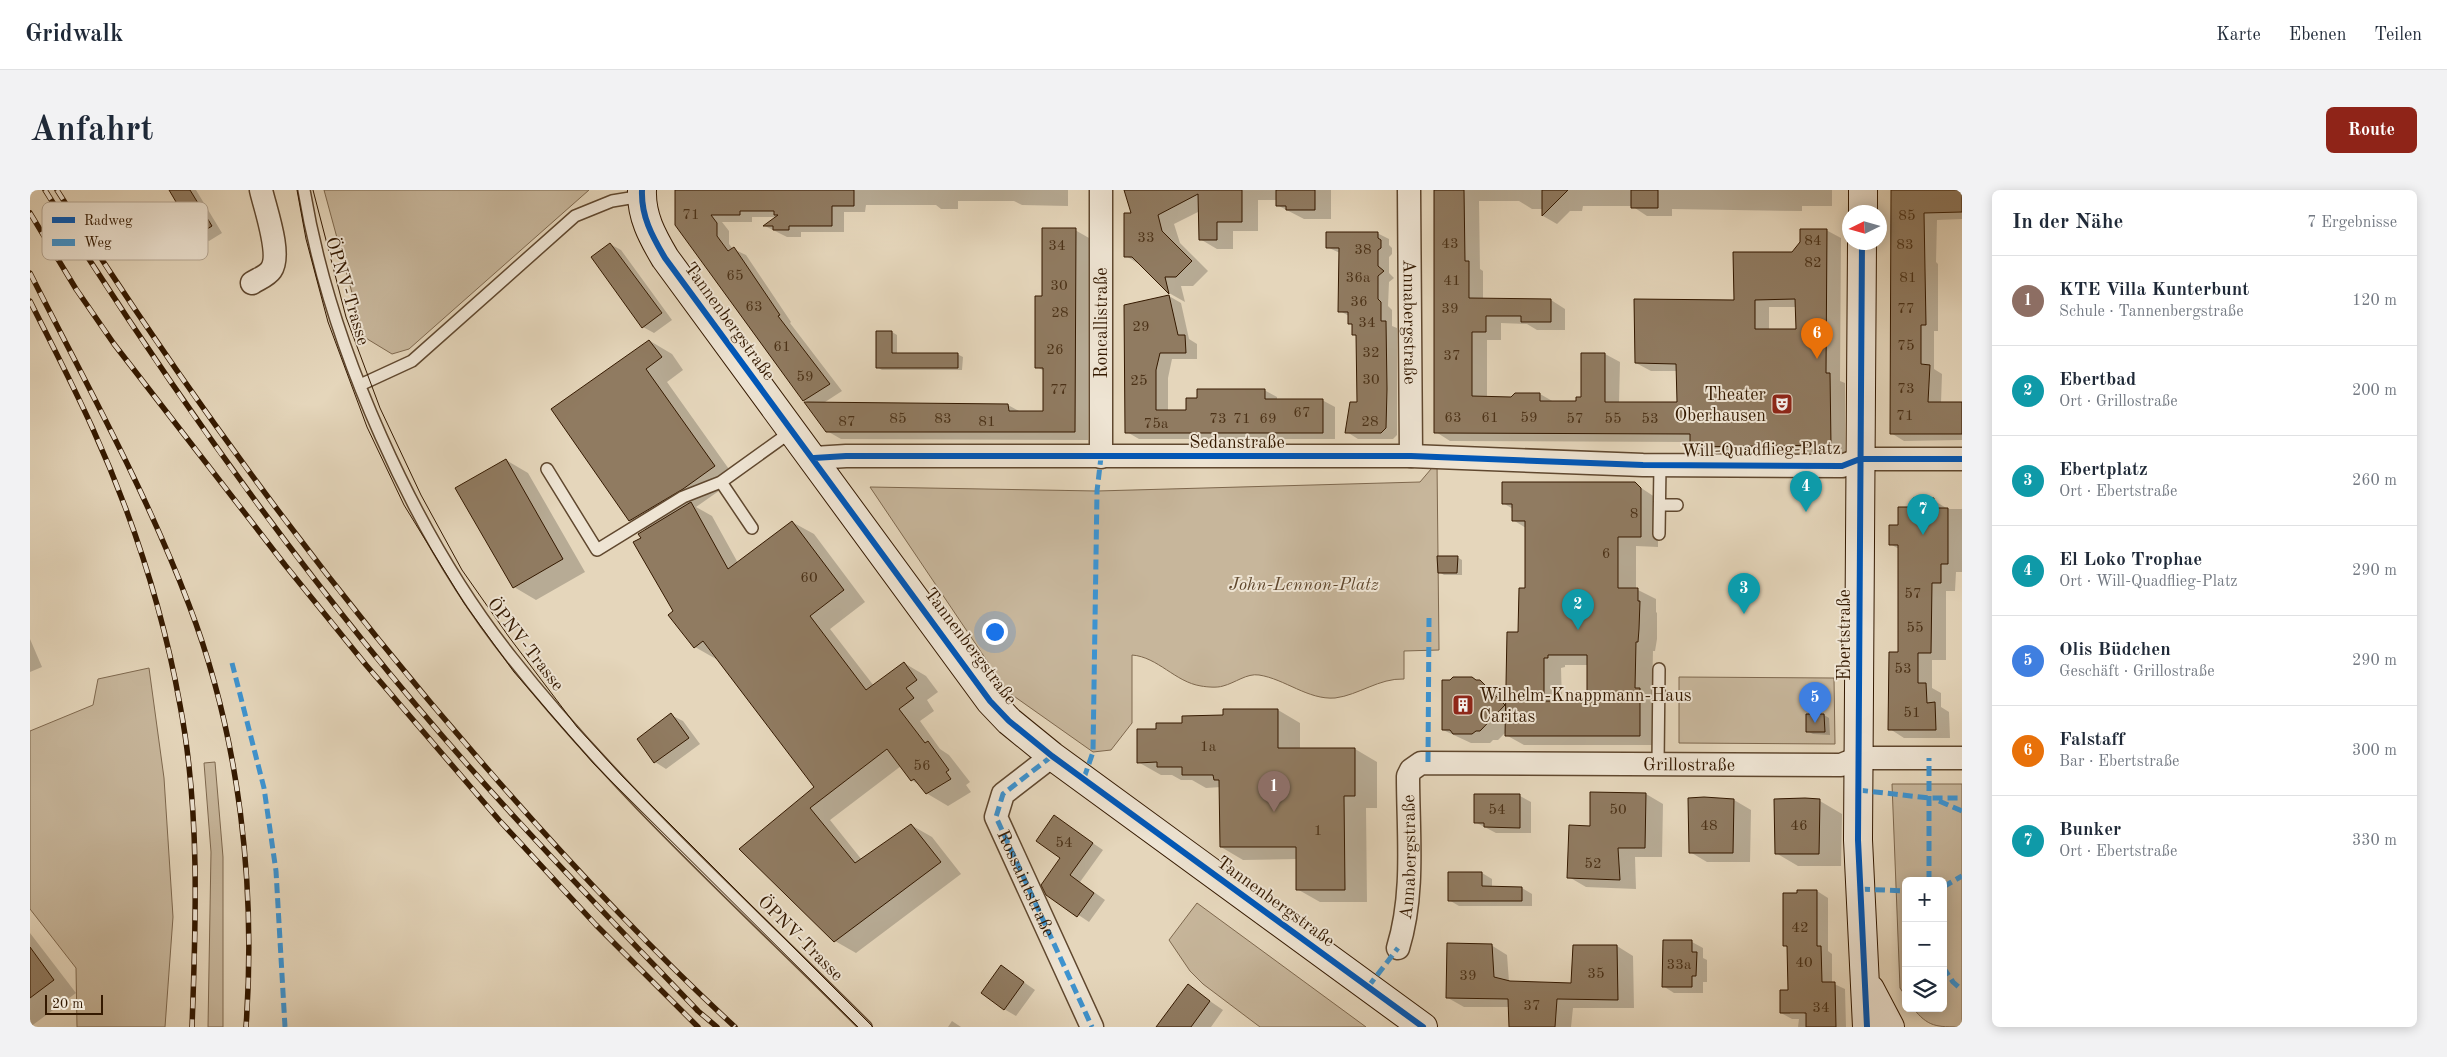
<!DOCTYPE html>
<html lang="de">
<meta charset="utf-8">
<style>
body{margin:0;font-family:"Old Standard TT",serif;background:#f2f2f3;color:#1f2937}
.controls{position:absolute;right:15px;bottom:15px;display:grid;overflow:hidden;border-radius:8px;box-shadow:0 2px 12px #0003}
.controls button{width:45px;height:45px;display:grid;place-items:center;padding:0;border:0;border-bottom:1px solid #e0e1e3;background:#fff;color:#1f2937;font:25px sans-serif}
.compass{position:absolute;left:1812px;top:15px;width:45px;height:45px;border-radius:50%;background:#fff;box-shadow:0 2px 12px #0003;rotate:265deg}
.scale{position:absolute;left:15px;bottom:12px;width:58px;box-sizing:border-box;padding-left:5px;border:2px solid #341900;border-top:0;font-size:14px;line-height:18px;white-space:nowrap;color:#341900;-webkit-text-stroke:4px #eee4d3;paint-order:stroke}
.you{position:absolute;left:964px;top:441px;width:18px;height:18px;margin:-12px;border:4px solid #fff;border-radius:50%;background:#1a73e8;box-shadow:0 0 0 8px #1a73e833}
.badge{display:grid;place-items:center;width:32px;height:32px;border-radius:50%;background:#8f2418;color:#fff;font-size:16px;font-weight:700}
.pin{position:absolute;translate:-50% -41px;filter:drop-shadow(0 1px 2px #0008)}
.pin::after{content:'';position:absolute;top:26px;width:18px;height:15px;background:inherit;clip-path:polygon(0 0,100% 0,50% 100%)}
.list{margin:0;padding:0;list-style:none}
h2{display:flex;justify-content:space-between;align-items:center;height:65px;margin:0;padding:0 20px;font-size:21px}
h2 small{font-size:16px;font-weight:400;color:#747a83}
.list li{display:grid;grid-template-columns:32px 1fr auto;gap:15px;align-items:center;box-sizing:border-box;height:90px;padding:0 20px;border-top:1px solid #e0e1e3}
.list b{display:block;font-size:19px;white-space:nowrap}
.list p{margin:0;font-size:16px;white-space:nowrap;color:#747a83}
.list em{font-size:16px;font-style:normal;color:#747a83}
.icon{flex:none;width:28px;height:28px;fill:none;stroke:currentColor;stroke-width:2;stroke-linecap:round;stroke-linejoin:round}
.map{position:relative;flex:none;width:1932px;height:837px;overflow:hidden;border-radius:8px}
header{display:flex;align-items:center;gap:30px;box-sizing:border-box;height:70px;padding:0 25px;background:#fff;border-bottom:1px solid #e0e1e3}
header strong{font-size:24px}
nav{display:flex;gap:28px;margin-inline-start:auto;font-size:18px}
.intro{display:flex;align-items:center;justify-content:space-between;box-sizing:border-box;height:120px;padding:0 30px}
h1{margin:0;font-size:35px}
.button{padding:12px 22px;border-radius:8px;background:#8f2418;color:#fff;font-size:18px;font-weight:700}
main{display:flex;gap:30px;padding:0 30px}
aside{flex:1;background:#fff;border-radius:8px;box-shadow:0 2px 12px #0003}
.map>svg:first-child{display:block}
</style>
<header>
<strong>Gridwalk</strong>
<nav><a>Karte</a><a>Ebenen</a><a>Teilen</a></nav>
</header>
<div class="intro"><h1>Anfahrt</h1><a class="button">Route</a></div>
<main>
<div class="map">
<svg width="1932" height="837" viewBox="0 0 1932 837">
<rect width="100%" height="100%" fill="#e5d6bb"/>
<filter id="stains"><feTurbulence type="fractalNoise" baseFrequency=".004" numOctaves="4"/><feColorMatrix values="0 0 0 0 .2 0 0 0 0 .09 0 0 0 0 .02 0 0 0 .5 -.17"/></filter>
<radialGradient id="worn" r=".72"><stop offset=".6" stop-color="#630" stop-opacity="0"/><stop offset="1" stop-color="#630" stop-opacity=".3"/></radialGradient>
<path fill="#c7b69b" stroke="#7e684e" d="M294 0H559L379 159 362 164 334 147Z
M1407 272 1409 460 1374 461V489C1349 488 1329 505 1305 508 1278 510 1255 489 1229 485 1217 483 1205 493 1193 496 1187 498 1177 497 1171 496 1145 492 1128 467 1102 465V533L1081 560 1063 562 978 502 840 297 1067 301 1390 292Z
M119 478 134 588 143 727 135 837H47L46 778 0 719V541L63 515 68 489Z
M1649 487 1804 488 1805 554 1649 553Z
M185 572 193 667V837H178L181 662 174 573Z
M1862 594H1932V837C1906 837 1898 837 1883 818H1913V691H1876V807L1870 798Z
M1167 713 1336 837H1230L1173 794 1160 781 1139 750Z"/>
<path fill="#0003" fill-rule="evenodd" d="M140 0H166L192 43 179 51 167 45Z
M646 0H1038V16L992 15 984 11H928V19H911L906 15H836L835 22H814V42H771V47H757L735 36 747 27H722V32H692L699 41V54L703 59 716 65 761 132 760 133 812 201 792 214 978 215 991 222H1014V181L1007 177 1013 107 1045 40 1059 48 1058 250 811 249 797 241 781 214 774 210Z
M1095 0H1301V29H1274L1247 15V10H1228V41H1203V59H1187L1170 49V21L1144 34 1150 53 1178 81 1163 96H1151L1155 112 1139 103 1112 76 1096 66 1102 24Z
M1406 0H1802V16H1772V21L1642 19V26H1617L1602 16H1553L1552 21H1540L1527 34 1513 26V19H1502L1489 11H1449L1450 79 1453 81V110H1521L1535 119V140H1507L1497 134 1471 133V150H1457V208L1481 209 1486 204H1510L1524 212H1547L1552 208 1575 164 1590 172 1589 213 1648 214 1647 181H1621L1606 173 1705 111 1763 63 1796 40 1811 48 1810 191 1815 193V263L1676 265 1661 256V252L1420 251 1406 242ZM1739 117H1767V141H1739Z
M1862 0H1932V29L1907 30 1906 72 1908 74V141H1904V179L1912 184 1911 213H1932V250L1874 251 1861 243Z
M1347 43 1359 49V55L1362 58V64L1359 67V83L1364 88 1359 92 1358 116 1362 120V136L1367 138V245L1363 249H1328L1317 242 1328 213V147L1323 144V135L1319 133V126L1310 121V63L1297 57Z
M580 54 591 60 642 130 624 143 613 137Z
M1139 106 1151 113 1159 149 1167 154V169H1142L1138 188V221H1157L1234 200 1247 207V210H1292L1305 217V249H1109L1097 242Z
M862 142 867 145V164H927L933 167 932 180H852L847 177Z
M620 151 642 164 653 180 637 192 706 289 666 317 682 326 708 373 762 332 784 344 835 412 800 439 844 496 874 473 896 486 908 502 897 510 904 521 890 531 910 559 919 565 940 592 936 595 941 602 918 616 896 603 890 595 881 590 871 576 800 630 832 670 881 635 902 647 931 684 826 763 805 751 711 659 786 597 688 468 686 469 665 457 644 422 612 348 617 340 600 330 522 219Z
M476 270 498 283 555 382 506 410 484 397Z
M1605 294 1628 309V357L1606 356V399L1626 409V422L1627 423V449L1625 461H1623L1622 506 1628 509V555H1494L1476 545 1477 541 1468 550H1463L1460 553H1441L1413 540 1448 492 1467 502 1477 511 1496 399V338L1483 330V319L1473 313ZM1535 475H1559L1558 513H1532L1531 478 1535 477Z
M1903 310 1918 319H1932V382H1926L1925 401H1916V470H1902V498L1911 503V517L1919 522 1920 548H1874L1860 539 1869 464V359L1860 354 1869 336 1885 319Z
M1427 367 1432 370V385H1414L1409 382Z
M0 449 12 477 0 482Z
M1248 520 1270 533V559H1325L1347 572V618H1336L1337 712H1290L1267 699V669L1213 670 1191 657V597L1176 598 1162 590H1151L1142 585H1131L1108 572 1127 540 1194 527Z
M641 525 653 531 670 554 636 579 625 572Z
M1777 525H1794L1799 528 1800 545 1783 544 1777 541Z
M1616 604 1633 614 1632 667H1605L1606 699 1556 697 1539 687Z
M1490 606 1501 612V643H1466L1445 632Z
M1704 610 1721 620 1720 672H1677L1660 662Z
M1790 611 1812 624 1811 676H1768L1746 663Z
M1024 627 1073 660 1050 692 1075 710 1059 732 1017 704 1032 668Z
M1452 683 1462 689V698H1492L1502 704V716H1429L1419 710Z
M1787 701 1798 708V761L1802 764V793L1815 799 1816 837H1768L1769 829H1762L1751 823 1759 801V758L1754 755V704ZM1760 822H1774V824H1760Z
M0 743 46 803 0 837Z
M1662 752 1673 758V768L1677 770V792H1673V803H1644L1633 796Z
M1461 755 1477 765 1479 792 1542 794 1544 756H1587L1603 766 1604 818H1543L1541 837H1480L1479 817H1434L1418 808Z
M972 777 1005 800 986 826 974 819Z
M1158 796 1193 820 1181 837H1128Z
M922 831 931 837H932H918Z"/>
<path fill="#907b61" stroke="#341900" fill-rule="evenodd" d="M139 0H160L182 36 166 46Z
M645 0H824V16H802V36H759V40H743V36H733L748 25H744V21H710V25H681L687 33V46L698 61 704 57 750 125 748 126 800 194 773 211 645 35Z
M1094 0H1212V32H1187V50H1169L1168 4 1128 25 1132 41 1162 71 1146 87H1135L1139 104 1102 67H1094V23H1101Z
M1246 0H1285V20H1256V16H1246Z
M1404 0H1434L1435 71H1439V108L1521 109V132H1491V126H1456V142H1442V206L1481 207 1485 203H1510V211H1546V207H1551V163H1575V212H1647L1646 174 1605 173 1604 109 1704 110 1703 62H1762L1770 52V39H1797L1796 183H1800L1801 255 1660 257V244L1404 243ZM1765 109 1766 139H1725V110Z
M1512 0H1538L1512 26Z
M1601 0H1628V18H1601Z
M1861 0H1932V22L1894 23 1896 135H1891V174L1900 175 1898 212H1932V244H1860Z
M1012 38H1046L1045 242H796L774 212 978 214 979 221H1013V178H1005V106H1012Z
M1296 42H1348V48L1351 50V58L1348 60V76L1354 81 1348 86V109L1351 112V131H1356L1357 199 1356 238 1351 243H1315L1320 212H1327L1326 145H1322V134H1318V122H1308L1309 58H1296Z
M580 53 632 123 612 138 561 67Z
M1139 105 1148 145H1155L1156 163H1130L1126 180V220H1156V208H1167V199H1235V209H1293V243H1095L1094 115Z
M846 141H862V163H928V178H846Z
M619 150 632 167 616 179 685 276 653 299 599 331 521 219Z
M476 269 533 369 483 398 425 298Z
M1472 292H1605L1611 298V347H1588V398H1608V411H1610L1609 439 1608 452H1606L1605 498H1610V546H1475L1477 442H1488L1489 398H1495V331H1482V314H1472ZM1518 465H1557V511H1514V468H1518Z
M1883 308H1904L1903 318H1918V374H1911V393H1902L1901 463H1888V493H1896L1897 513 1905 512 1906 540H1858L1859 462H1868V355H1859V335H1868V317H1883Z
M661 312 698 379 762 331 814 400 780 426 836 500 874 472 887 490 876 498 884 508 869 519 895 553 898 551 919 580 916 582 921 589 896 604 884 589 881 591 857 559 780 618 825 673 881 634 911 672 804 752 709 659 784 597 673 451 664 458 638 425 643 421 603 352 611 348 608 344Z
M1407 366H1428L1427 383H1408Z
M1423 487H1442L1446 490H1450L1475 515 1450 541H1446L1442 544H1423L1420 540H1412V490H1420Z
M1193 519H1248V558H1325V606H1314L1315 700H1266V657H1190L1189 590H1184L1183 585H1152V577H1127V572L1107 573V539H1126V533H1152V526L1193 525Z
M641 523 659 548 624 573 607 549Z
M1776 524H1794L1795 542H1776Z
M1560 602 1616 603 1615 658H1588L1590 690 1537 688 1539 635 1560 636Z
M1444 604H1490V638L1454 637V633H1444Z
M1674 607 1704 609 1703 663H1659L1658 608Z
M1775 608 1790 609 1789 664H1745L1744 609Z
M1024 625 1063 653 1040 685 1064 703 1047 727 1016 705 1011 695 1030 668 1006 651Z
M1418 682H1452V696L1492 697V711H1418Z
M1767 700H1787V756H1791L1792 792H1805L1806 837H1776V823H1750V800H1758L1757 756H1753V703H1767Z
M1633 750H1662V762H1667L1666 786H1662V797H1632Z
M1417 753 1462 754 1464 787 1480 791 1541 793 1543 755H1587L1588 810 1527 809 1525 837H1479L1478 809 1416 808Z
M0 757 24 790 0 808Z
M971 775 994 792 974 820 951 803Z
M1158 794 1180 811 1161 837H1126Z"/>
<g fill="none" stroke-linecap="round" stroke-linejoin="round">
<g stroke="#60482f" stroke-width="14">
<path id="lane" d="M274 0C300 156 384 345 482 468 588 602 716 717 836 837
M330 195 382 171 545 26 582 11 612 6
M517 279 567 360 653 307 691 292
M1630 315H1647
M722 338 691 292 762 241
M1629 344 1630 275
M1628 575 1629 479"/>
</g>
<g stroke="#60482f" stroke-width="25">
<g id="street">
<path d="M1071 0V267"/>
<path id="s1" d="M1379 0 1381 266"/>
<path d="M222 93C228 89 237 86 241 80 252 65 235 18 231 0"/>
<path d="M784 268 816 266H1381L1613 275 1812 276 1830 269H1932"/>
<path id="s2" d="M1022 566 973 604 966 627 1062 837"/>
<path id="s3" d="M1368 758C1385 703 1378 643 1378 586L1381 580 1391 573 1811 575 1828 568H1932"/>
</g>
</g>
<g stroke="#341900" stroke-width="30">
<path id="secondary" d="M612 0C611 26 622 46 635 68L960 511 979 531 1022 566 1393 837
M1833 22V0
M1832 52 1828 650 1837 837
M1840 799 1860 837"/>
</g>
<use href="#lane" stroke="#eee4d3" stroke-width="11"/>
<use href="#street" stroke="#eee4d3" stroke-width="22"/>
<use href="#secondary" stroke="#eee4d3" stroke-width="28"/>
<path stroke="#341900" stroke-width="1" d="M267 0 276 49 298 132 337 237 374 315 434 413 484 482 564 574 828 837
M283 0 316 127 350 218 391 305 432 380 479 447 547 537 593 587 843 837"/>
<g stroke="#341900" stroke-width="5.5">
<path id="rail" d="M15 0C152 219 304 430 479 621 541 689 605 755 668 821L687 837
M27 0C155 202 296 394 454 575 533 666 616 755 705 837
M0 23 46 99 84 154 255 375 336 475 469 630 566 735 668 837
M0 83C55 192 116 301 159 415 210 548 226 696 216 837
M0 111C21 153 43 195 62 237 102 325 133 420 150 515 170 620 166 731 162 837"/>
</g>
<use href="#rail" stroke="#eee4d3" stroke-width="4" stroke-dasharray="11" stroke-linecap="butt"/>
<path stroke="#3d93d0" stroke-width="5" stroke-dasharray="10 5" stroke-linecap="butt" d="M202 473 234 598 246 681 255 837
M1022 566 973 604 966 627 1062 837
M1398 572 1399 428
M1054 588 1063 562 1067 301 1071 267
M1828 600 1899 608H1932
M1909 611 1932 621
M1899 691V568
M1913 697 1932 686
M1830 699 1876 701
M1913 777 1923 792 1932 800
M1338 797 1368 758"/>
<g stroke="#eee4d3" stroke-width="9">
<path id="cycleway" d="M612 0C611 26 622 46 635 68L960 511 979 531 1022 566 1393 837
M1832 52 1828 650 1837 837
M784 268 816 266H1381L1613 275 1812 276 1830 269H1932"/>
</g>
<use href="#cycleway" stroke="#0057b8" stroke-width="6"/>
</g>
<defs>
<g id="theatre-square" transform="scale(1.125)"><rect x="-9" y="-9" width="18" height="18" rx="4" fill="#8f2418" stroke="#eee4d3"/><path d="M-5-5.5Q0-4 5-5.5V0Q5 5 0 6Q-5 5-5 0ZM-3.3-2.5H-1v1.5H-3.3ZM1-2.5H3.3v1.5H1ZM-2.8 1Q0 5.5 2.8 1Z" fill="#fff"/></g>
<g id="building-square" transform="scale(1.125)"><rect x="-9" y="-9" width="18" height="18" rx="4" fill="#8f2418" stroke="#eee4d3"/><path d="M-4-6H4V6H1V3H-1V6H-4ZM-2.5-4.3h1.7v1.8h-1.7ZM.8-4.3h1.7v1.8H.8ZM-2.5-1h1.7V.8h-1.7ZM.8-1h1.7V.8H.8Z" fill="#fff"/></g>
</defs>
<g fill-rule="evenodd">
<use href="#theatre-square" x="1752" y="214"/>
<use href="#building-square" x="1433" y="515"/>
</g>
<g text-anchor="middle" stroke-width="4" stroke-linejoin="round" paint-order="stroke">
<g font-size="15" fill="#4b3218">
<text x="661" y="29">71</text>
<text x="1877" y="30">85</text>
<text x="1116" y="52">33</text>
<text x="1783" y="55">84</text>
<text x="1420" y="58">43</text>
<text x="1875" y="59">83</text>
<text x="1027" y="60">34</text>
<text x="1333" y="64">38</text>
<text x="1783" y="77">82</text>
<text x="705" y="90">65</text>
<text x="1328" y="92">36a</text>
<text x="1878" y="92">81</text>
<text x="1422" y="95">41</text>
<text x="1029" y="100">30</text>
<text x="1329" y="116">36</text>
<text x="724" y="121">63</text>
<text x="1420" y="123">39</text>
<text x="1876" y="123">77</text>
<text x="1030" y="127">28</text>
<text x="1337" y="137">34</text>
<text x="1111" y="141">29</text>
<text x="1876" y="160">75</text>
<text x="752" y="161">61</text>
<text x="1025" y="164">26</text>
<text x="1341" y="167">32</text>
<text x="1422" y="170">37</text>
<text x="775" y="191">59</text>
<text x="1341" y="194">30</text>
<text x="1109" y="195">25</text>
<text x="1876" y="203">73</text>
<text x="1029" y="204">77</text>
<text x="1272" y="227">67</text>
<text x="1875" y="230">71</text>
<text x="1423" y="232">63</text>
<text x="1460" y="232">61</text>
<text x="1499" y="232">59</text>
<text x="868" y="233">85</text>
<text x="913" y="233">83</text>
<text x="1188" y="233">73</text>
<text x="1212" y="233">71</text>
<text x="1238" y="233">69</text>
<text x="1545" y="233">57</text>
<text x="1583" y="233">55</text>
<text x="1620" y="233">53</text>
<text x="817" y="236">87</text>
<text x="957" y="236">81</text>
<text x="1340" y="236">28</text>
<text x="1126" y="238">75a</text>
<text x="1604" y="328">8</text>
<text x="1576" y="368">6</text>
<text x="779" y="392">60</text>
<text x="1883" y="408">57</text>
<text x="1885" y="442">55</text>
<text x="1873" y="483">53</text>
<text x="1882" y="527">51</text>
<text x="1178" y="561">1a</text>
<text x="892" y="580">56</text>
<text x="1467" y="624">54</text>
<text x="1588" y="624">50</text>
<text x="1679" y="640">48</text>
<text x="1769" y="640">46</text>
<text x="1288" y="645">1</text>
<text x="1034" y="657">54</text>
<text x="1563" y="678">52</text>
<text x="1770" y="742">42</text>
<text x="1774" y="777">40</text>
<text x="1649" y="779">33a</text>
<text x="1566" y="788">35</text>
<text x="1438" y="790">39</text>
<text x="1502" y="820">37</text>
<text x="1791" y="822">34</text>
</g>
<g font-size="18" fill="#341900" stroke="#eee4d3">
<text transform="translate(318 101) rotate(73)" y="6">ÖPNV-Trasse</text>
<text transform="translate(700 131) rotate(54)" y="6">Tannenbergstraße</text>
<text transform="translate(1071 133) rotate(-90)" y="6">Roncallistraße</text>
<text dy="6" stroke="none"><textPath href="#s1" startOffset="132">Annabergstraße</textPath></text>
<text x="1207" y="258">Sedanstraße</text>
<text transform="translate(1731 259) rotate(-1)" y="6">Will-Quadflieg-Platz</text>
<text transform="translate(1814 445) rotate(-90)" y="6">Ebertstraße</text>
<text transform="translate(496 454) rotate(52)" y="6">ÖPNV-Trasse</text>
<text transform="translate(941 456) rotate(53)" y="6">Tannenbergstraße</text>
<text dy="6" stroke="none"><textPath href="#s3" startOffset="460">Grillostraße</textPath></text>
<text dy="6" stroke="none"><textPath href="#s3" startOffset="92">Annabergstraße</textPath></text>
<text dy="6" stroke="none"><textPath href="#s2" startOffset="159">Rossaintstraße</textPath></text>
<text transform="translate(1246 711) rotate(36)" y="6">Tannenbergstraße</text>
<text transform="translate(771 748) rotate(45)" y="6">ÖPNV-Trasse</text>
</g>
<g font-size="18" fill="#341900" stroke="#eee4d3" text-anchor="end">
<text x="1736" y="210">Theater<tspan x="1736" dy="21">Oberhausen</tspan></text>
<text x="1449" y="511" text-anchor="start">Wilhelm-Knappmann-Haus<tspan x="1449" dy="21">Caritas</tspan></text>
</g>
<g font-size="18" font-style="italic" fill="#60482e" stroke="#eee4d3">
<text x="1274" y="400">John-Lennon-Platz</text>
</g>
</g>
<rect x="12" y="12" width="166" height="58" rx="8" fill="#eee4d3" stroke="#b6a794" stroke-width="1"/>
<rect x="22" y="27" width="23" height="6" fill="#0057b8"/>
<rect x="22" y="49" width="23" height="7" fill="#3d93d0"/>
<g font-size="14" fill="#341900">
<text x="54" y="35">Radweg</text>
<text x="54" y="57">Weg</text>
</g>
<rect width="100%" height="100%" filter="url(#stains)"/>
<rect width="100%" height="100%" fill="url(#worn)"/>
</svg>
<div class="controls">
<button>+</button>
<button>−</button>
<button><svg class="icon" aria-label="layers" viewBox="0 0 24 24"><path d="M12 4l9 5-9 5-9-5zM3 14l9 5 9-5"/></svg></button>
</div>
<svg class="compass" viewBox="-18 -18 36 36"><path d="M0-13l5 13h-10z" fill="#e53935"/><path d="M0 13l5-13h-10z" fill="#747a83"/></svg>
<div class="scale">20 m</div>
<div class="you"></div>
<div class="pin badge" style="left:1244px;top:622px;background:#8d6e63">1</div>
<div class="pin badge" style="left:1548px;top:440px;background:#0f9aa8">2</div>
<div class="pin badge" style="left:1714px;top:424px;background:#0f9aa8">3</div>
<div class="pin badge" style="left:1776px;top:322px;background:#0f9aa8">4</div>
<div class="pin badge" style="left:1785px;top:533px;background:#3f7fe0">5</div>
<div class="pin badge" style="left:1787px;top:169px;background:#e8710a">6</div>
<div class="pin badge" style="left:1893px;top:345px;background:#0f9aa8">7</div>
</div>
<aside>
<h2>In der Nähe<small>7 Ergebnisse</small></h2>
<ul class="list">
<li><span class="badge" style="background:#8d6e63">1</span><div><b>KTE Villa Kunterbunt</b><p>Schule · Tannenbergstraße</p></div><em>120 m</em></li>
<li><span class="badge" style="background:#0f9aa8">2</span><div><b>Ebertbad</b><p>Ort · Grillostraße</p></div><em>200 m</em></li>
<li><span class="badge" style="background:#0f9aa8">3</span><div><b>Ebertplatz</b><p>Ort · Ebertstraße</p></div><em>260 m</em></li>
<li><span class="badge" style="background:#0f9aa8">4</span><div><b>El Loko Trophae</b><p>Ort · Will-Quadflieg-Platz</p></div><em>290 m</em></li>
<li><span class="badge" style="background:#3f7fe0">5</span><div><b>Olis Büdchen</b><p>Geschäft · Grillostraße</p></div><em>290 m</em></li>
<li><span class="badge" style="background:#e8710a">6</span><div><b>Falstaff</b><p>Bar · Ebertstraße</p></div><em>300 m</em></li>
<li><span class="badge" style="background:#0f9aa8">7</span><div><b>Bunker</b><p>Ort · Ebertstraße</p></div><em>330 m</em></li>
</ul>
</aside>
</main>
